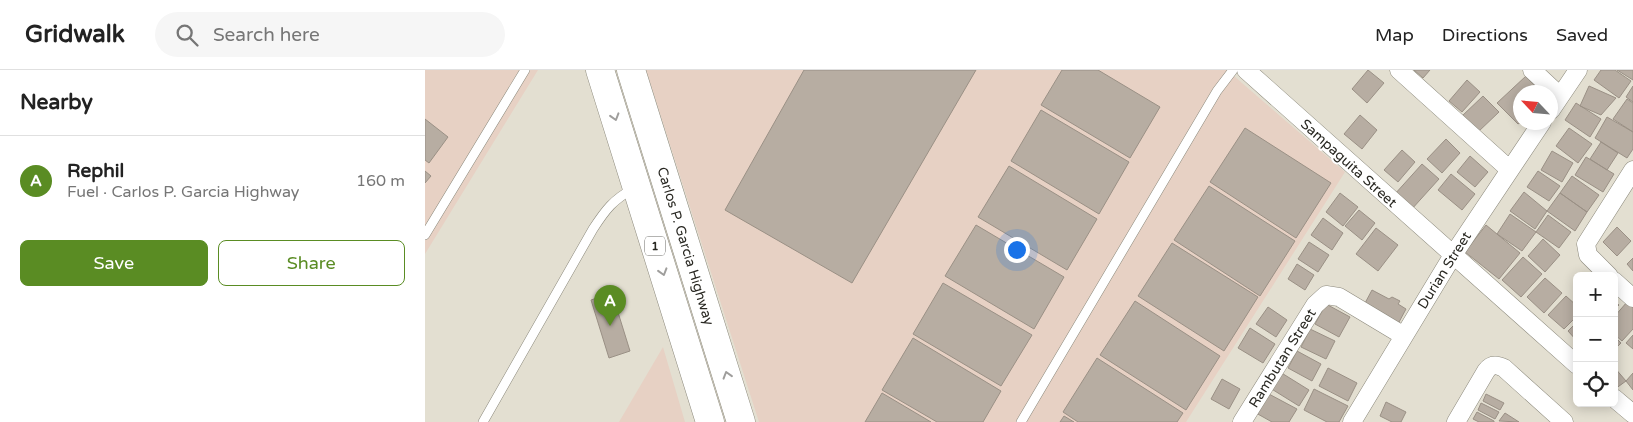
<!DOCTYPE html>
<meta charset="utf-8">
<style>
body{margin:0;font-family:"Varela Round",sans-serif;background:#f6f6f6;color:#222}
.controls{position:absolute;right:15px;bottom:15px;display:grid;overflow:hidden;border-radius:8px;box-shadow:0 2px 12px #0003}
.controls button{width:45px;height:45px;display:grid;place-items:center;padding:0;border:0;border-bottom:1px solid #e0e0e0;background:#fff;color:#222;font:25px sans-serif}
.compass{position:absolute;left:1088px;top:15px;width:45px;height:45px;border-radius:50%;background:#fff;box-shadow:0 2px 12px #0003;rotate:296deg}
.you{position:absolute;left:591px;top:179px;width:18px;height:18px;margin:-12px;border:4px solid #fff;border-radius:50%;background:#1a73e8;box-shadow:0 0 0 8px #1a73e833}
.badge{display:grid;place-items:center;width:32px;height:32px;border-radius:50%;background:#5a8c23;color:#fff;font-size:16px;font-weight:700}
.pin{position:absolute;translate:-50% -41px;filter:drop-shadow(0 1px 2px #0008)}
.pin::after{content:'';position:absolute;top:26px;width:18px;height:15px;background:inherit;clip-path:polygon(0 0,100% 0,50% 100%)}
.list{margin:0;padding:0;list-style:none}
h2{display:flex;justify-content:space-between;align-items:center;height:65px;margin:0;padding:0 20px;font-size:21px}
h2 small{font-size:16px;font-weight:400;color:#767676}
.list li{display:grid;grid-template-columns:32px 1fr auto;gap:15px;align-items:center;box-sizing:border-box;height:90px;padding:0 20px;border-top:1px solid #e0e0e0}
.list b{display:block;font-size:19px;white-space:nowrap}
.list p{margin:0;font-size:16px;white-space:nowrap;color:#767676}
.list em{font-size:16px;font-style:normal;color:#767676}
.actions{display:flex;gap:10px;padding:15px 20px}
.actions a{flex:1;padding:11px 0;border:1px solid #5a8c23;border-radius:8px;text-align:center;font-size:18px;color:#5a8c23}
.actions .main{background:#5a8c23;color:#fff}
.icon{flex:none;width:28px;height:28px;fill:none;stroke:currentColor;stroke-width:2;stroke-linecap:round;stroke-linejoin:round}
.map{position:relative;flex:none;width:1208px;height:352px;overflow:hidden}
header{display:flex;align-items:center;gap:30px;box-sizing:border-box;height:70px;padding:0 25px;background:#fff;border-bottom:1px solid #e0e0e0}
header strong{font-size:24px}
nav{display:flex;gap:28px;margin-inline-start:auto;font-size:18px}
.search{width:350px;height:45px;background:#f6f6f6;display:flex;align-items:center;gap:12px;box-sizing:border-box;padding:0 18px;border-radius:28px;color:#767676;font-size:19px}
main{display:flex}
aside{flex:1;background:#fff}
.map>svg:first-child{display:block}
</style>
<header>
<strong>Gridwalk</strong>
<div class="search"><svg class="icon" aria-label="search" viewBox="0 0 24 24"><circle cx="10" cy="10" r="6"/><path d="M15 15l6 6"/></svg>Search here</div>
<nav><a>Map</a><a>Directions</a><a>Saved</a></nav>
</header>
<main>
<aside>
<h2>Nearby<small></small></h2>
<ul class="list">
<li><span class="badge">A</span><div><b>Rephil</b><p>Fuel · Carlos P. Garcia Highway</p></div><em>160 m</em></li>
</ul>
<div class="actions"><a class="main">Save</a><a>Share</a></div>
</aside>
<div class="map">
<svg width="1208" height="352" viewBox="0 0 1208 352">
<rect width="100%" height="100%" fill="#e3dfd1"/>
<path fill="#e7d1c4" d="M0 0H113L0 184Z
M221 0H802L920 102 761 352H334Z
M238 277 260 352H194Z"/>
<path fill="#b7ada2" stroke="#9a9085" d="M379 0H551L427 213 300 140Z
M637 0H673L735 37 705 88 616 35Z
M943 0 959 13 942 33 927 19Z
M989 0H1005L998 8Z
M1176 0H1190L1206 11 1194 28 1169 10Z
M1192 0H1208V10Z
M1101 6 1116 22H1096V52L1093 54 1072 33Z
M1042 10 1055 22 1037 42 1024 31Z
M1164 16 1191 28 1176 45 1155 36Z
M1208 16V32L1201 27Z
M1058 26 1074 42 1053 62 1037 46Z
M1202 29 1208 33V62L1188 49Z
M1151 33 1176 49 1165 67 1140 50Z
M616 40 704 92 674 144 586 91Z
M935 45 952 60 937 79 919 64Z
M1182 47 1208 62V79L1202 88 1170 68Z
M0 49 23 67 4 93 0 90Z
M820 58 906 113 871 168 785 112Z
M1144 58 1167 74 1153 93 1131 76Z
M1021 69 1035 83 1017 103 1002 89Z
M1176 72 1193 83 1182 100 1165 89Z
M977 80 990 92 973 112 959 100Z
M1127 81 1148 93 1137 112 1116 100Z
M1045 86 1063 102 1050 117 1032 102Z
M1161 87 1189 104 1178 122 1150 105Z
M997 94 1014 109 986 140 969 125Z
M584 96 672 149 642 200 553 147Z
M0 101 6 106 0 113Z
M1113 101 1135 116 1124 131 1102 117Z
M1026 104 1050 124 1037 140 1013 120Z
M1147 106 1174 125 1162 142 1135 123Z
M784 116 870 171 835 226 749 170Z
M1099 122 1122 141 1110 159 1085 141Z
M915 123 933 137 918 156 901 142Z
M1135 123 1162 142 1150 161 1122 141Z
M934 140 950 153 937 170 920 156Z
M1085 144 1111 162 1097 181 1072 164Z
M1123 145 1146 162 1134 178 1111 162Z
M898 148 918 163 907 180 886 165Z
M551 155 639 207 609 259 520 206Z
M1061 155 1095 183 1074 209 1040 182Z
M1192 157 1206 171 1192 186 1178 172Z
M951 158 973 175 953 201 931 184Z
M1118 169 1135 185 1120 202 1103 186Z
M884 172 904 185 893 202 873 189Z
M747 173 833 227 799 281 713 226Z
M1098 187 1117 204 1096 227 1077 210Z
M1208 188V201L1202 194Z
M872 194 889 205 880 220 863 209Z
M1120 208 1137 223 1119 243 1102 227Z
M518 213 607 265 576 316 488 264Z
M947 220 964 229 967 227 975 231 973 234 981 239 973 254 939 235Z
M187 223 205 281 184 288 166 230Z
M1141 226 1152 236V246L1139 259 1123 245Z
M710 231 795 286 761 340 675 285Z
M1189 231 1194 235 1189 240Z
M1202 232 1208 237V259L1197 271 1189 264V247Z
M901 234 925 247 914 267 890 254Z
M843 237 862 250 851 267 831 254Z
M1152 252V271L1143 261Z
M825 258 850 274 838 293 813 278Z
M885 259 910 271 901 289 876 277Z
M1208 265V279L1201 273Z
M1189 266 1196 273 1189 280Z
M488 268 576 321 558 352H512L457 320Z
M872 281 896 294 887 311 863 298Z
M672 288 758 343 752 352H653L638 342Z
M1189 297 1201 311 1190 319 1189 318Z
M903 298 932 313 923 331 894 316Z
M855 302 884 320 874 336 845 318Z
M1208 303V320L1201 311Z
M797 309 815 319 804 339 786 329Z
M889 319 923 336 914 352H902L879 340Z
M457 323 506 352H440Z
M842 323 872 339 864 352H847L831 343Z
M1061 324 1079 333 1075 340 1058 331Z
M961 332 981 342 976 352H967L955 346Z
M1056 333 1074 342 1070 349 1053 340Z
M1052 342 1069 351V352H1054L1048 349Z
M1080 343 1094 352 1074 351Z
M639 346 649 352H635Z"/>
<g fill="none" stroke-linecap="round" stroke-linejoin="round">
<g stroke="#8b887b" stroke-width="10">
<path id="service" d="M0 165 100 0
M58 352 168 159C181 139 188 130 209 118
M596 352 792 21 808 0"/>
</g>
<g stroke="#8b887b" stroke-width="19">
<path id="minor" d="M821 0 1152 295
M974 0 1085 100
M1107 0 1135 26
M1126 40 1153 0
M1184 206 1163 185 1161 174 1208 100
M1189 211 1208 228
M1189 328 1208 344
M817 352 890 235 901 225 914 227 979 266
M927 352 1028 185 1117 52
M1031 352 1061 301C1066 294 1071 294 1079 298L1139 352"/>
</g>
<g stroke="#8b887b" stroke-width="29">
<path id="trunk" d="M175 0 285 352
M206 0 316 352"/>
</g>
<use href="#service" stroke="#fff" stroke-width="9"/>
<use href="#minor" stroke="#fff" stroke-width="18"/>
<use href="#trunk" stroke="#fff" stroke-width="28"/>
</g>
<defs><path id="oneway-chevron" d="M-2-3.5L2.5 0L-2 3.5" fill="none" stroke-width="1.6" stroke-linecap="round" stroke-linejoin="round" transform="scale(1.25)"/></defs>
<g stroke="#9f9e9c">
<use href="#oneway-chevron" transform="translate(190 47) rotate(73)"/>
<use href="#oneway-chevron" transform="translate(238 202) rotate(73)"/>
<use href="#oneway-chevron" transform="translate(302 305) rotate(-107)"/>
</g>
<g text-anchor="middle" stroke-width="4" stroke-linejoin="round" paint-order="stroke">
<rect fill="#fff" stroke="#696864" stroke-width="1" x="220" y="166.5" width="20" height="19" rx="4"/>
<g font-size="12" font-weight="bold" fill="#292822">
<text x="230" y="180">1</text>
</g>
<g font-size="14" fill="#292822" stroke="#fff">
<text transform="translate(924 93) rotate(42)" y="5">Sampaguita Street</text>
<text transform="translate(261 176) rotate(73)" y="5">Carlos P. Garcia Highway</text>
<text transform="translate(1019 200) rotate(-58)" y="5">Durian Street</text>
<text transform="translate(857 288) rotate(-58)" y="5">Rambutan Street</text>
</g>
</g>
</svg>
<div class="controls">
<button>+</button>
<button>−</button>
<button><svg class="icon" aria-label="locate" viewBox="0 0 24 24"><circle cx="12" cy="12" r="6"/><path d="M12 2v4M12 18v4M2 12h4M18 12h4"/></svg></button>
</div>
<svg class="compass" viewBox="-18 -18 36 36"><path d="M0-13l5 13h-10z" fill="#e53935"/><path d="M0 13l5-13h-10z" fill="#767676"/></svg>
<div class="you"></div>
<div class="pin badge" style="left:185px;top:256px">A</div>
</div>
</main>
